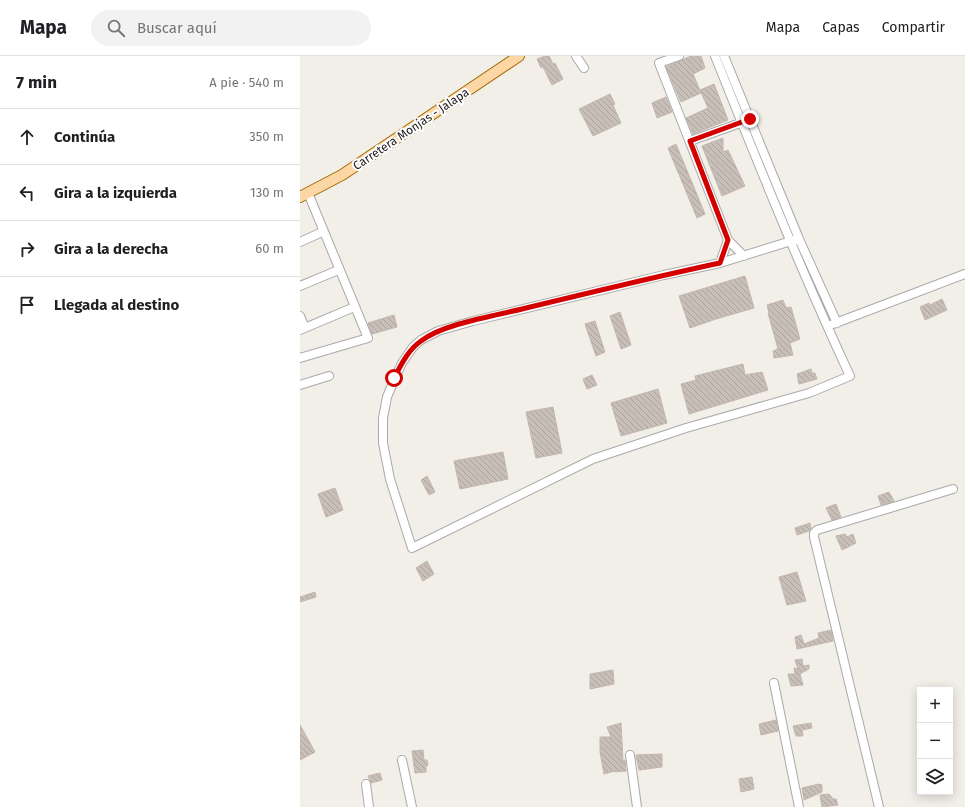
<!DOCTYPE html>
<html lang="es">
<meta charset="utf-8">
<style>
body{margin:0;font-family:"Fira Sans",sans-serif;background:#f2f2f2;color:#202124}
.controls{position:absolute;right:12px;bottom:12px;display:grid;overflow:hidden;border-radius:0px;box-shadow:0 2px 10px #0003}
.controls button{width:36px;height:36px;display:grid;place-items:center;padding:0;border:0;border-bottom:1px solid #e0e0e0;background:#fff;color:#202124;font:20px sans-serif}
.stop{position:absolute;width:12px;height:12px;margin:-9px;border:3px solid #d40000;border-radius:50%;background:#fff}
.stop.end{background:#d40000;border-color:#fff;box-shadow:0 1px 4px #0008}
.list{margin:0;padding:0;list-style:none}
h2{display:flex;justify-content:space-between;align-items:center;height:52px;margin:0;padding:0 16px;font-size:17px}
h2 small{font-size:13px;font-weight:400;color:#757577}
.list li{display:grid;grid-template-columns:26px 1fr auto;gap:12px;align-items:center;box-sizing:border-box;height:56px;padding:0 16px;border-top:1px solid #e0e0e0}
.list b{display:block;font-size:15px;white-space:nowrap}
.list em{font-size:13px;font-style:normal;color:#757577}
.icon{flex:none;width:22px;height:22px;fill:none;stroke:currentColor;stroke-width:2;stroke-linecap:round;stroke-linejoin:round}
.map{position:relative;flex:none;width:665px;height:751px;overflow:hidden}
header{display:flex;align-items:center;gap:24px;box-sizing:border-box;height:56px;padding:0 20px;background:#fff;border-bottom:1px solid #e0e0e0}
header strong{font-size:19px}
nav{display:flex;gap:22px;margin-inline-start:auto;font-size:14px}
.search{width:280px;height:36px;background:#f2f2f2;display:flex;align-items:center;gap:10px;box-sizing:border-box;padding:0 14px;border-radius:22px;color:#757577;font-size:15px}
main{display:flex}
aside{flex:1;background:#fff}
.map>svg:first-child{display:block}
</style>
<header>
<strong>Mapa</strong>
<div class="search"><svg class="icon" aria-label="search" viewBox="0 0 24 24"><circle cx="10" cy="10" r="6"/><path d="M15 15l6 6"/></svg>Buscar aquí</div>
<nav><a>Mapa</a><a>Capas</a><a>Compartir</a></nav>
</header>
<main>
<aside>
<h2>7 min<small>A pie · 540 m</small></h2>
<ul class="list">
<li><svg class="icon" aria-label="ahead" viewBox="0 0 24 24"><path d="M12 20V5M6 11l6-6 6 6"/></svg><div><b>Continúa</b></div><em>350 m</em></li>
<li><svg class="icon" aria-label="left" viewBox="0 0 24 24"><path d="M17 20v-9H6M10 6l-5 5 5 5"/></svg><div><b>Gira a la izquierda</b></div><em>130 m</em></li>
<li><svg class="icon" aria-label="right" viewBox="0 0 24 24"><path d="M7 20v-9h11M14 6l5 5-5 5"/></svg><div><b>Gira a la derecha</b></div><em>60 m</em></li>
<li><svg class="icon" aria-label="arrive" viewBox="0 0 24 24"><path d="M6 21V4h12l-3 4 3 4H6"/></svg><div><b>Llegada al destino</b></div></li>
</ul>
</aside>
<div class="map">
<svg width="665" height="751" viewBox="0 0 665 751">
<defs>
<pattern id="building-back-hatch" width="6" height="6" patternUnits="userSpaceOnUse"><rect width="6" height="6" fill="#c7bfb8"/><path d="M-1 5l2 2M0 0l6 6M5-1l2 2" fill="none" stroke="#aba49e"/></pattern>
</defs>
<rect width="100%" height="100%" fill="#f2efe9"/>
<path fill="url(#building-back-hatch)" stroke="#c4b6ab" d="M245 0H249L253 8 255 7 263 23 252 29 243 11 241 12 237 3Z
M391 0H401L405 12 393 18 401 37 381 46 366 11Z
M414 28 428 64 393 78 386 62 408 52 400 34Z
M310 38 315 48 313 49 321 67 293 80 279 53Z
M366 41 372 56 357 62 352 47Z
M423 82V96L428 94 445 130 422 140 402 90Z
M376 88 405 158 397 162 368 92Z
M445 220 454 252 416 263 390 272 379 240Z
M642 243 647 254 625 264 620 251 629 247 630 249Z
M483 244 486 252 491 251 500 283 490 287 493 299 474 302 473 295 478 293 468 257H469L467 249Z
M320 256 331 289 321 293 310 260Z
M94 259 97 271 72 278 68 267Z
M295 265 305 296 296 300 285 268Z
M443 308 445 319 462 316 468 334 389 358 381 328 396 324 395 320Z
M511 313 512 317H515L517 323 499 328 497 318Z
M292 319 297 329 287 333 283 323Z
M358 333 367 367 321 380 311 347Z
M253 351 262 397 236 402 226 356Z
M203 396 208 423 160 433 154 405Z
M127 420 135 436 129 439 121 424Z
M35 432 43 454 26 461 18 438Z
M589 436 594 445 581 449 578 440Z
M536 448 541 461 532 464 526 452Z
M510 467 511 472 509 475 497 479 495 472Z
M545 478 547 481 553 478 556 487 542 494 536 480Z
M127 505 134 518 123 525 116 512Z
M497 516 506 545 487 549 479 521Z
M15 536 16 541 0 546V541Z
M531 574 533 585 497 593 495 581 501 579 504 588 519 582 518 577Z
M502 603 503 610 509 609V613L500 618 503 629 491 630 488 618H495L494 612 498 613 495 604Z
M313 614 314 628 290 633V618Z
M476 664 478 675 461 679 459 668Z
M321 667 323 705 325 704 326 715 315 716V715L304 718 300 696V681H311L307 671Z
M511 667 512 672 502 674 503 680H496L493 670Z
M0 669 15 696 0 704Z
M123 694 124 704H127L128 709 126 710V716L115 717 112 695Z
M362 698V711L339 714 336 699Z
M80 717 82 724 71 727 68 720Z
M452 721 454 733 441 736 439 723Z
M519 728 522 729V736L504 744 502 732Z
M529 738 533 743H536L538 749 522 751 520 739Z"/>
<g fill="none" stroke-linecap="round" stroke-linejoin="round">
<g stroke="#a9a9a9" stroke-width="10">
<path id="minor" d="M276 0 284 12
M379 0 359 7 428 184 444 200
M415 0C458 107 501 215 550 320L509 337 386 372 293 403 112 492 90 423 83 387V362L87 341 95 322 102 307 113 291 121 284 138 275 173 265 364 219 420 207 491 185 499 183
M424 0 499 183 537 267
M390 85 446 65
M0 186 20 177
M420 207 428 184
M0 230 36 215
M0 260 5 272
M533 268 665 218
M0 274 52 252
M0 302 68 282 8 137
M0 329 29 320
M474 627 499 751
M330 699 337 751
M102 704 112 751
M66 728 69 751
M579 751 514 481V477L517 474 653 433"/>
</g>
<g stroke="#a06b00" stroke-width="12">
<path id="major" d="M0 141 42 119 219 0"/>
</g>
<use href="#minor" stroke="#fff" stroke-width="8"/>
<use href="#major" stroke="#fcd6a4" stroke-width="10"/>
</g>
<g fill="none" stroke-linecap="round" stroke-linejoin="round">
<path stroke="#d40000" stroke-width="5" d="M94 322C101 309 108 294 121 285 143 268 193 260 222 253 288 237 354 221 420 207L428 184 390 85 450 63"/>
</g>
<g text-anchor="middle" stroke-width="4" stroke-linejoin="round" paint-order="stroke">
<g font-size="12" fill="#222" stroke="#fff">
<text transform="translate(111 73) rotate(-34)" y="4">Carretera Monjas - Jalapa</text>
</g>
</g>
</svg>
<div class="controls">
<button>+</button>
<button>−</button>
<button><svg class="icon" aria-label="layers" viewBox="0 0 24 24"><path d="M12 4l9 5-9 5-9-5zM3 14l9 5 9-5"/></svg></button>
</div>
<div class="stop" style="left:94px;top:322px"></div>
<div class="stop end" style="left:450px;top:63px"></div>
</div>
</main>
